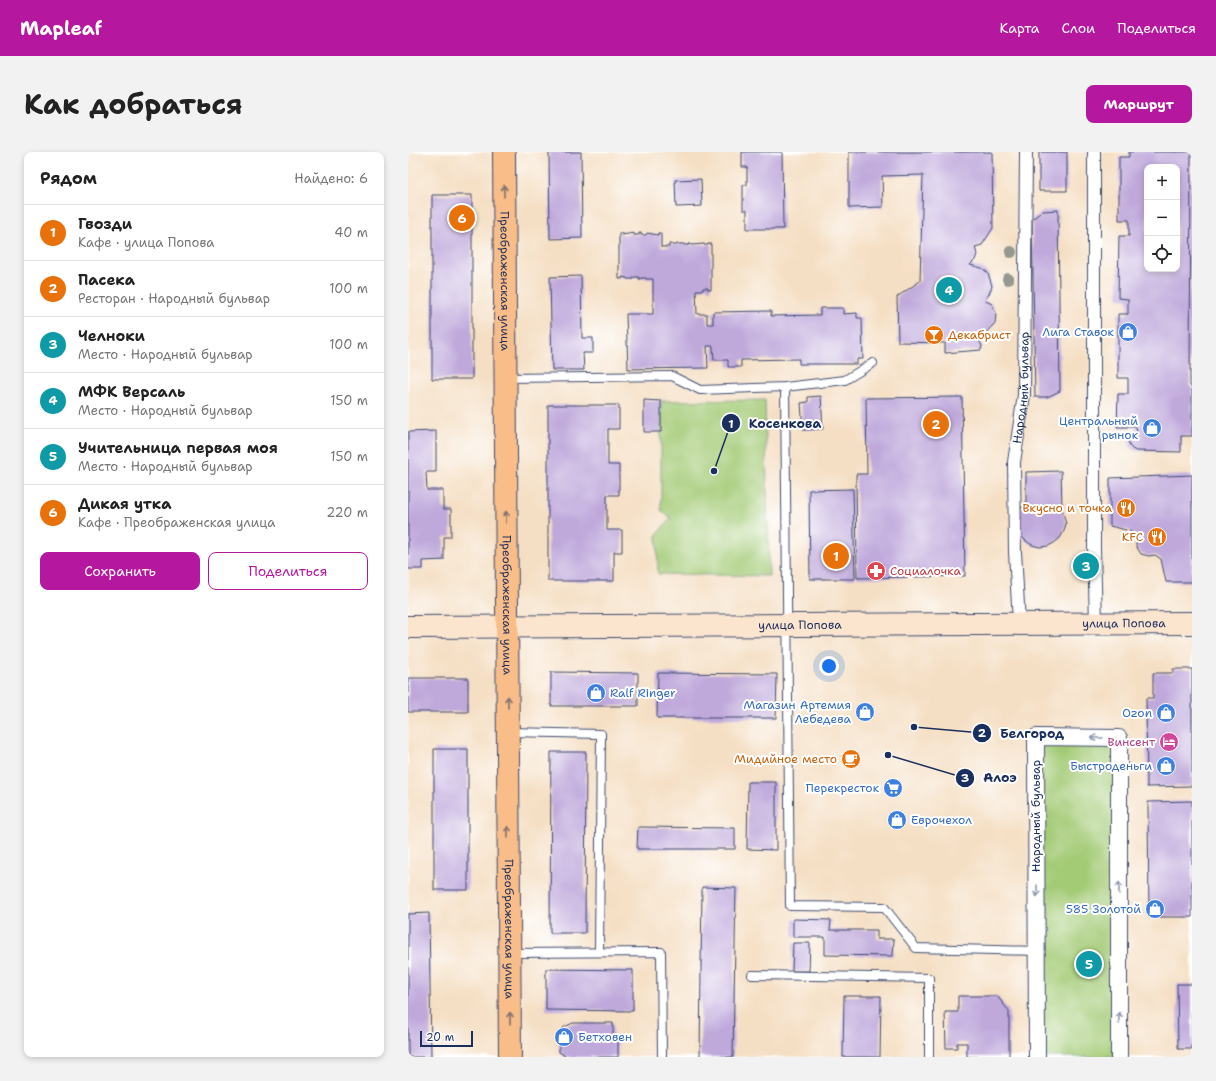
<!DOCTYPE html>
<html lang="ru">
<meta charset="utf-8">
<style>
body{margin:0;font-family:"Shantell Sans",sans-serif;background:#f2f2f2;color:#222}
.controls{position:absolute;right:12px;top:12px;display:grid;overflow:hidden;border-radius:8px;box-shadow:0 2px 6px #0003}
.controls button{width:36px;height:36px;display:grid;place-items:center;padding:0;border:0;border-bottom:1px solid #e0e0e0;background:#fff;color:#222;font:20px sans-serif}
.scale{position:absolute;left:12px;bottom:10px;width:53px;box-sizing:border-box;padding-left:4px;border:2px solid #1b2f5e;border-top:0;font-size:11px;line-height:14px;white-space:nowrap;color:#1b2f5e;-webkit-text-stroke:3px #fff;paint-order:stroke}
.you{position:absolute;left:421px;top:514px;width:14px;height:14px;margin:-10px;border:3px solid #fff;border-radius:50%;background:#1a73e8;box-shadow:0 0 0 6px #1a73e833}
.badge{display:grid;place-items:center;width:26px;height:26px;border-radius:50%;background:#b5179e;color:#fff;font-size:13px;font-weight:700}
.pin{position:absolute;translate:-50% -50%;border:2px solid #fff;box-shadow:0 1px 4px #0006}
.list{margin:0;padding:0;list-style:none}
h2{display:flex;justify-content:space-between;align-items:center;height:52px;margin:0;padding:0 16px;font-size:17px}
h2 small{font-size:13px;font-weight:400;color:#767676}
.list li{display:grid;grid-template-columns:26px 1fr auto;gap:12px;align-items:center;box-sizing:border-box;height:56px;padding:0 16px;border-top:1px solid #e0e0e0}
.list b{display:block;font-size:15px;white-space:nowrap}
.list p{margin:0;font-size:13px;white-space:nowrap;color:#767676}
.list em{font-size:13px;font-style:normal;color:#767676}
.actions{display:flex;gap:8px;padding:12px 16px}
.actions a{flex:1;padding:9px 0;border:1px solid #b5179e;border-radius:8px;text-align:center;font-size:14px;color:#b5179e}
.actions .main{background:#b5179e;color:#fff}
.icon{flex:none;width:22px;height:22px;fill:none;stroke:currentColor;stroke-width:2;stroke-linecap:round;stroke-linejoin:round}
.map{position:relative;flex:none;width:784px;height:905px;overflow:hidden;border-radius:8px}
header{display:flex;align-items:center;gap:24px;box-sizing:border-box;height:56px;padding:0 20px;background:#b5179e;color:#fff}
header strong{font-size:19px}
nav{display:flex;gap:22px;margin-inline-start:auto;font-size:14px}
.intro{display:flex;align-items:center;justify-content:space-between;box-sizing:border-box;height:96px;padding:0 24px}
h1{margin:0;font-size:28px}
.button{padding:10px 18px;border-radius:8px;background:#b5179e;color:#fff;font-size:14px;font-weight:700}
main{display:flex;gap:24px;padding:0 24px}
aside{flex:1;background:#fff;border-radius:8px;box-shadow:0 2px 6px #0003}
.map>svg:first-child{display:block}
</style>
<header>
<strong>Mapleaf</strong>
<nav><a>Карта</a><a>Слои</a><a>Поделиться</a></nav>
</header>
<div class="intro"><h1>Как добраться</h1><a class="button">Маршрут</a></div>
<main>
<aside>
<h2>Рядом<small>Найдено: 6</small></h2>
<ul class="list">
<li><span class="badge" style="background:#e8710a">1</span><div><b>Гвозди</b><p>Кафе · улица Попова</p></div><em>40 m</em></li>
<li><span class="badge" style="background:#e8710a">2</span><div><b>Пасека</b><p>Ресторан · Народный бульвар</p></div><em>100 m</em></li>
<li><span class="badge" style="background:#0f9aa8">3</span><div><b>Челноки</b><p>Место · Народный бульвар</p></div><em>100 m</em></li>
<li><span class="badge" style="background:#0f9aa8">4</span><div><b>МФК Версаль</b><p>Место · Народный бульвар</p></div><em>150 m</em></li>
<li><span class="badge" style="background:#0f9aa8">5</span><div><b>Учительница первая моя</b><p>Место · Народный бульвар</p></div><em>150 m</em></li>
<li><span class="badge" style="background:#e8710a">6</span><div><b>Дикая утка</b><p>Кафе · Преображенская улица</p></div><em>220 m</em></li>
</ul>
<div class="actions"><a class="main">Сохранить</a><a>Поделиться</a></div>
</aside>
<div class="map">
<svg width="784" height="905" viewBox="0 0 784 905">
<rect width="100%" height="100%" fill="#fff"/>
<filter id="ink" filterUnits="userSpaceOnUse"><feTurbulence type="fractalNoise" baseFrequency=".025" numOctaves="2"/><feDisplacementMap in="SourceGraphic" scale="8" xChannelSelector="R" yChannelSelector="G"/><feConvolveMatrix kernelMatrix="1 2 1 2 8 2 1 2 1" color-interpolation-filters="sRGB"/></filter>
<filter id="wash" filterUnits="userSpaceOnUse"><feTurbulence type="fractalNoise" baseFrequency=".012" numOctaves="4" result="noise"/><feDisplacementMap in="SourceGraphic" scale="16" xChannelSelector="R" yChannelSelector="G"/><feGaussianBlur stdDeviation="0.9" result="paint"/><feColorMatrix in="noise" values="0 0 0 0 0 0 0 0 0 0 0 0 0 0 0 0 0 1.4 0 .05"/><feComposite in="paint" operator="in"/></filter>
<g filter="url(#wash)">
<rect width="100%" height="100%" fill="#f5dfc4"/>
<path fill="#a3ca74" stroke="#5f7c69" d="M357 248 361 424 250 422 249 382 263 366 253 358V249Z
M630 587H710V905H630Z"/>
<g id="blocks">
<path fill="#bfa9db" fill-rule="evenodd" d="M141 0H173L174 86 142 87Z
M334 0H374L375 77H339V58H335V33H339V15H334Z
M441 0H584L585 76 574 93 567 95 569 102 567 108 562 113 574 116 580 121 584 134 581 142 576 148 584 152 588 162 587 171 571 188 574 194 573 198 537 201V191L490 190 489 145 512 129 515 23 474 24 475 55 441 56Z
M631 0H659V39H631Z
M721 0H783L782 234H784V284H773V300L728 299 724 297 721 293 720 288 724 282 729 280 728 275H709L710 242H720V226H710V162H720V147L710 146 711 84H721V68H711V5H721ZM739 15H769V117H739Z
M293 27 294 54 268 55 267 28Z
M24 43H64V227H24Z
M650 58 652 239 639 245H627L624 67 635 59Z
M211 81H214V83L226 81V83H231V81H233V83H238L239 81 250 83V81H253V95H261V92H264V93H269V92H276V93H281V92H283V93L296 92V93H300V92H303V138H300V136H295V138H288L289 162H299V172H305V160L363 159V164L412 163V156H435V162L449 161V166H454L455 207H449V212H391V207L333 208V215H320V208H306L305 194H299L300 216 220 217 218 162H245V127H238V126H233V127H231V125H226V127H219V126L214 125V127H211Z
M173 124 174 186H185V201H175L176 218H144L142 125Z
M413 244 415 277 395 278 393 251 400 250V245Z
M554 245 557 424 449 426 448 322H459L458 246Z
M236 248 253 249V280H236Z
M140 253H211V277H200V313H211V343H199V378H214V400H206V429H140Z
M28 279V320H18L19 338H35V357H43V385H36V408L15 409V417H0V280Z
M653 319 654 357 658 372 656 379 652 386 646 391 640 394 632 395 624 393 618 389 613 384 610 362 614 355 618 351V320Z
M784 323V430H758L753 407 747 403 741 404 733 402 728 394 729 385 722 379 702 374V326Z
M445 337 447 427H402L401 338Z
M765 517H784V634L739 635 738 546H745V521H765Z
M143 520 230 521V554H143Z
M250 521 369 522 368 566H249Z
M0 526H60V560H0Z
M26 597H60V738H26Z
M143 600H178L177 781H142Z
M340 630H368V698L339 697Z
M784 649V765H741L740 650Z
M230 675 327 676V697H229Z
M294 735 328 736 325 905H292Z
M21 761 23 905H0V762Z
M385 767 423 768 422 778H469V787H486L485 804 417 803V785H385Z
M385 791H402L401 819H384Z
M138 817 225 818V859L138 858Z
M769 832H784V897H770Z
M436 844H473L472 905H435Z
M550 844H589L601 859V905H559V891H549V896H538L537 860H550Z
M165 871H205V885H210V905H156V903L151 900V883L156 875Z"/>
</g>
</g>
<g filter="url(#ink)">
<use href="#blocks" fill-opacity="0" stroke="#3c496d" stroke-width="1"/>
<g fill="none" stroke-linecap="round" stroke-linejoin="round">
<g stroke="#3c496d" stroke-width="10">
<path id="service" d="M98 226 264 224 292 238 377 235 382 754 476 755 508 796 629 799
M377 235 437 228 465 211
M101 580 193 582 191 800
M102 801 253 800 254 905
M344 823 521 826V905"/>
</g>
<g stroke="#3c496d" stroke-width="14">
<g id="pedestrian">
<path d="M686 0V396L688 471"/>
<path id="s1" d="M611 471 607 400 606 310 616 243 618 0"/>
</g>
</g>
<g stroke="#3c496d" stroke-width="18">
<path id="minor" d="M629 905 628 585 711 586V905"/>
</g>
<g stroke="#3c496d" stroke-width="24">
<g id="secondary">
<path id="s2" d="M0 475 784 471"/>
</g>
</g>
<g stroke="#3c496d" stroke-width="24">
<g id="primary">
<path id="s3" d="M96 0 102 905"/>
</g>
</g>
<use href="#service" stroke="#fff" stroke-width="8"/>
<use href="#pedestrian" stroke="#fff" stroke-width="12"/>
<use href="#minor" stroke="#fff" stroke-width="16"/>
<use href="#secondary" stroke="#fce5cf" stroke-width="22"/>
<use href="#primary" stroke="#f8bd88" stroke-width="22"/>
</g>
<g fill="#949890">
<circle cx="603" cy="100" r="6"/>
<circle cx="600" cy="127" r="6"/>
</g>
<defs><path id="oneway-shaft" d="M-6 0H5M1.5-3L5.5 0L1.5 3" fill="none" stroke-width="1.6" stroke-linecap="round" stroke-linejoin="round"/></defs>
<g stroke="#7e6f71">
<use href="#oneway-shaft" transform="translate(96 39) rotate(-90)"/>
<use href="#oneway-shaft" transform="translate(98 365) rotate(-90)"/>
<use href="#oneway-shaft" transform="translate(100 550) rotate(-90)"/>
<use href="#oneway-shaft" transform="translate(100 680) rotate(-90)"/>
<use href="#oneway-shaft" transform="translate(102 866) rotate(-90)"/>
</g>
<g stroke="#8d97ae">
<use href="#oneway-shaft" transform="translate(689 586) rotate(-180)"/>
<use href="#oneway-shaft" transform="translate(711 736) rotate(-90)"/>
<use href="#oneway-shaft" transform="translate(629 739) rotate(90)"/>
<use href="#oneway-shaft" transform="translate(711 866) rotate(-90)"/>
</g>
</g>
<defs>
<g id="shop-disc" transform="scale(1)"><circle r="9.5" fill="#3f7fe0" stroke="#fff"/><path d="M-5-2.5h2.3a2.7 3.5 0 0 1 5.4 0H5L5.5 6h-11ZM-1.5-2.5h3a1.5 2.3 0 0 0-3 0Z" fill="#fff"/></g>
<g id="bar-disc" transform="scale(1)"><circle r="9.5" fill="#e8710a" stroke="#fff"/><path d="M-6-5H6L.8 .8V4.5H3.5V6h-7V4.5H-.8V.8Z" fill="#fff"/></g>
<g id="restaurant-disc" transform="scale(1)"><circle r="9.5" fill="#e8710a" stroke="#fff"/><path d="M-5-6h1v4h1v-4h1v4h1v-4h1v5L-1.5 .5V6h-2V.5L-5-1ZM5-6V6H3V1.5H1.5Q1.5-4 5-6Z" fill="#fff"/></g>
<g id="pharmacy-disc" transform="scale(1)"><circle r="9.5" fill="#e0444e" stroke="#fff"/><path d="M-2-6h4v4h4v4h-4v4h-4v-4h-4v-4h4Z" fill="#fff"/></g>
<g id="hotel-disc" transform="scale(1)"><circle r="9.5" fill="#d1479c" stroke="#fff"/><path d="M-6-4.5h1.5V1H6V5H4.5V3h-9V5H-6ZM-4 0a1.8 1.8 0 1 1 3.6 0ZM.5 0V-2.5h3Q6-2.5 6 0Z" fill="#fff"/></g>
<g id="cafe-disc" transform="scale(1)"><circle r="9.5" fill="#e8710a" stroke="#fff"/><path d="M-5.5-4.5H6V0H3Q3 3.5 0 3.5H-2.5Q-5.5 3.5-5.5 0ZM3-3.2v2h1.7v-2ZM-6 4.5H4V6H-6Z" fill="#fff"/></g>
<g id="supermarket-disc" transform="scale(1)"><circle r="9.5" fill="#3f7fe0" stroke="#fff"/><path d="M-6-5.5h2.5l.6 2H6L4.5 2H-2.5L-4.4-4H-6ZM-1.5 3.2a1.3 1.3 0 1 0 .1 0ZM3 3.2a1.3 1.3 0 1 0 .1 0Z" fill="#fff"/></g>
</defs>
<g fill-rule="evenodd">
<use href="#shop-disc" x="720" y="180"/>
<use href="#bar-disc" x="526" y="183"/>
<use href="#shop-disc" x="744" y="276"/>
<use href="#restaurant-disc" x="718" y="356"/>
<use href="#restaurant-disc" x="749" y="385"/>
<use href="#pharmacy-disc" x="468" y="419"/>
<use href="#shop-disc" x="188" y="541"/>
<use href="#shop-disc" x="457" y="560"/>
<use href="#shop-disc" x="758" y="561"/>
<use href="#hotel-disc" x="761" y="590"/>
<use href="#cafe-disc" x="443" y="607"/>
<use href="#shop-disc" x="758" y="614"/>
<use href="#supermarket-disc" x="485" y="636"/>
<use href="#shop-disc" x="489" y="668"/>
<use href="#shop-disc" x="747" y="757"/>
<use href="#shop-disc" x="156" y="885"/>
</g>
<g text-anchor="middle" stroke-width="4" stroke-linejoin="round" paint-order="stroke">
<g font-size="12" fill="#1b2f5e" stroke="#fff">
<text dy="4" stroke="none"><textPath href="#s3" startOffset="129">Преображенская улица</textPath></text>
<text dy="4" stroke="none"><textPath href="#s1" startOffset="236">Народный бульвар</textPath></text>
<text dy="4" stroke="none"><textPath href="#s3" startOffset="453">Преображенская улица</textPath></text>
<text dy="4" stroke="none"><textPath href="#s2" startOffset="716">улица Попова</textPath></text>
<text dy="4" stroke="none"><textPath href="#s2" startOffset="392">улица Попова</textPath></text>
<text transform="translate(628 664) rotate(-90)" y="4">Народный бульвар</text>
<text dy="4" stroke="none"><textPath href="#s3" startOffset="777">Преображенская улица</textPath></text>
</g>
<g font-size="12" fill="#366cbe" stroke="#fff" text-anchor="end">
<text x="706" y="184">Лига Ставок</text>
<text x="730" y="273">Центральный<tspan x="730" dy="14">рынок</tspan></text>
<text x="202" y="545" text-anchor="start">Ralf Ringer</text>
<text x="443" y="557">Магазин Артемия<tspan x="443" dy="14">Лебедева</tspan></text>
<text x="744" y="565">Ozon</text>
<text x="744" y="618">Быстроденьги</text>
<text x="471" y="640">Перекресток</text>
<text x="503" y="672" text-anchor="start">Еврочехол</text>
<text x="733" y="761">585 Золотой</text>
<text x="170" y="889" text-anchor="start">Бетховен</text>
</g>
<g font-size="12" fill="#c56008" stroke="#fff" text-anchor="end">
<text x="540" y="187" text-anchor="start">Декабрист</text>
<text x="704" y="360">Вкусно и точка</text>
<text x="735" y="389">KFC</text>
<text x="429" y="611">Мидийное место</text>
</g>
<g font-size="12" fill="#be3a42" stroke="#fff" text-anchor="start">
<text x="482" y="423">Социалочка</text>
</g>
<g font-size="12" fill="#b23c85" stroke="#fff" text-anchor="end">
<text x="747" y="594">Винсент</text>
</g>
</g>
<path fill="none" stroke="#1b2f5e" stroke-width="1.5" d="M306 319L323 271M506 575L574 581M480 603L557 626"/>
<g fill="#1b2f5e" stroke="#fff" stroke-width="1.5">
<circle cx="306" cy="319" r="4"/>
<circle cx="506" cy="575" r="4"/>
<circle cx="480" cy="603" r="4"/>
<circle cx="323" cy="271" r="10"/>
<circle cx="574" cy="581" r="10"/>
<circle cx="557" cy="626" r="10"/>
</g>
<g font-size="12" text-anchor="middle" font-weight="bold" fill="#fff">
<text x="323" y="276">1</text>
<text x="574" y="585">2</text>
<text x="557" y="630">3</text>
</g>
<g font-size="13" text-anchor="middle" font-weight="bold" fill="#1b2f5e" stroke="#fff" stroke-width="4" stroke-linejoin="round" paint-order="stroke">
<text x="377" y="276">Косенкова</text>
<text x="624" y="586">Белгород</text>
<text x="592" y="630">Алоэ</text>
</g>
</svg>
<div class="controls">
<button>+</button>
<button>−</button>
<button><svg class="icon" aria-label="locate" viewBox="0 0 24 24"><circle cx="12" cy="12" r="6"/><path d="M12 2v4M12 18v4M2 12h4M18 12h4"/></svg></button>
</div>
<div class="scale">20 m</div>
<div class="you"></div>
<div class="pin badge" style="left:428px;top:404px;background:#e8710a">1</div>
<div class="pin badge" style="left:528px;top:272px;background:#e8710a">2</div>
<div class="pin badge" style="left:678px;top:414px;background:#0f9aa8">3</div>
<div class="pin badge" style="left:541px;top:138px;background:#0f9aa8">4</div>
<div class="pin badge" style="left:681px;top:812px;background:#0f9aa8">5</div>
<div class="pin badge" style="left:54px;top:66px;background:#e8710a">6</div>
</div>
</main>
